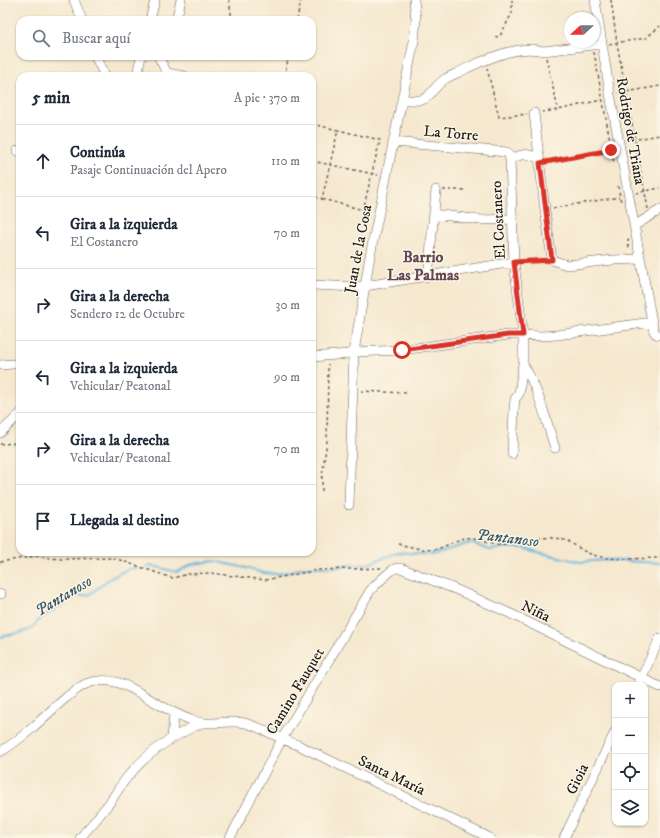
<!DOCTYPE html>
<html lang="es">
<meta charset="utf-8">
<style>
body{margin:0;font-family:"IM FELL DW Pica",serif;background:#f2f2f3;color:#1f2937}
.controls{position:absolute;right:12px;bottom:12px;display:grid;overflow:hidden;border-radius:8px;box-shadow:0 1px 3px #0004}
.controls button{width:36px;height:36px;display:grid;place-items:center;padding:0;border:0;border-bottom:1px solid #e0e1e3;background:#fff;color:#1f2937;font:20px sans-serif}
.compass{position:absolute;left:564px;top:12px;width:36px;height:36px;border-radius:50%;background:#fff;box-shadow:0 1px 3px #0004;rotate:249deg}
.stop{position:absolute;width:12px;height:12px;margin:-9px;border:3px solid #d93025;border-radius:50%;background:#fff}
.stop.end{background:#d93025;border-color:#fff;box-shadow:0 1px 4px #0008}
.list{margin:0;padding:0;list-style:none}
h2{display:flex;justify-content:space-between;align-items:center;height:52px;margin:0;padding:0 16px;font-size:17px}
h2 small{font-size:13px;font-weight:400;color:#747a83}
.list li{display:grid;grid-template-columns:26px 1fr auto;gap:12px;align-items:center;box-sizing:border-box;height:72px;padding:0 16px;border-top:1px solid #e0e1e3}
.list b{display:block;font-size:15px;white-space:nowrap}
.list p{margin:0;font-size:13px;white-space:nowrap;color:#747a83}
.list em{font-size:13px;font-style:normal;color:#747a83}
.icon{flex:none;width:22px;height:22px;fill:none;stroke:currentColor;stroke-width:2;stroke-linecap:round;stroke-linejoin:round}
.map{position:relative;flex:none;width:660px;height:838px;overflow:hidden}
.search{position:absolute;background:#fff;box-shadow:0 1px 3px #0004;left:16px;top:16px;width:300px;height:44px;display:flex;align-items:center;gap:10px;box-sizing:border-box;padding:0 14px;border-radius:12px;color:#747a83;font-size:15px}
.panel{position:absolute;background:#fff;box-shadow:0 1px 3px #0004;left:16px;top:72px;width:300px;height:484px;border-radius:12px}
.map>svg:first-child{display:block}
</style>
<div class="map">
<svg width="660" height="838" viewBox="0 0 660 838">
<rect width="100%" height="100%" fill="#fcf5e5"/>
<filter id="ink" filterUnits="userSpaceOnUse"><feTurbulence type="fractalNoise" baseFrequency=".025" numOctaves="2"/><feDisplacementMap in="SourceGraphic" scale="8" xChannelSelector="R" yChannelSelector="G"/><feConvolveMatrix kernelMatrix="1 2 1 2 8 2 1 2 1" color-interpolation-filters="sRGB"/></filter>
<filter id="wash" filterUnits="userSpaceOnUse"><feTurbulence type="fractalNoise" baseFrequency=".012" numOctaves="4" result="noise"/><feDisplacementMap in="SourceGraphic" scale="16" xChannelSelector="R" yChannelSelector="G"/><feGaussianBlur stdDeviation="0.9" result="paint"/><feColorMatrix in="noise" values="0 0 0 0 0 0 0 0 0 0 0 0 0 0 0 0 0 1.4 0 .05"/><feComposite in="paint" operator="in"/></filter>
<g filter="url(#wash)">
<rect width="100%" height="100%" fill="#f5e8cf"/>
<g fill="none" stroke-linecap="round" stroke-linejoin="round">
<path stroke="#61b5dd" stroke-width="2" d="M145 567 153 566 177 572 192 564 214 561 246 568 263 573 276 574 290 572 303 567H337L350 565 368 564 398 552 431 555 470 543 490 550 508 547 524 548 538 552 580 562 606 560 660 563
M0 637 19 633 31 629 41 618 69 600 78 596 89 595 109 579 128 569 137 568"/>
</g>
</g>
<g filter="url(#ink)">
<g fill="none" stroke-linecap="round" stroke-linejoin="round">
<g stroke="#68635b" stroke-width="10">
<path id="minor" d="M74 0 82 20
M595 0 610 94 652 322C653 328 653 335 660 335
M150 20 155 0
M176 20 181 0
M95 56 105 76
M158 56 167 73 184 76
M135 76 138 71 141 56
M402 99C435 104 424 94 445 79 452 75 460 72 467 68 490 58 519 44 544 51L592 45H602
M534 113 545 210 552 260 567 265 613 260 640 259
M393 142 507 152 510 159 514 262 523 335V364L519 394 515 399 514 410 512 454
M17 151H20
M510 159C523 154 526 152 540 159
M434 214 482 220 511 219
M634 226 660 210
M428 277 436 190
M312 285 356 287 365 286 514 262
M312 357 348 354 354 352 402 350 508 335H523L541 336 557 335 652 322
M523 364C539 390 546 420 555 448
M0 365 13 364
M0 433 20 414
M349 505 354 352 370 256 414 41 416 20 414 0
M0 594H1
M638 685 660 638
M172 738 174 713
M0 752C20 740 37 724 54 708 65 699 75 688 88 683 115 675 131 688 153 701 165 708 177 715 191 720 208 727 227 719 245 723 263 728 280 739 298 745L490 838
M80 838C90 827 100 815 110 802 116 793 122 783 129 775 149 751 174 735 202 723
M230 838 282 739 370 591C374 586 392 569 396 568 398 568 401 568 403 569L455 589 509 613 660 687
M564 838 615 732"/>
</g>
<path stroke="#68635b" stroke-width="1.5" stroke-dasharray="3 3" stroke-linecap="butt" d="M229 0 232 20
M611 0 617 43 626 92 617 93
M297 20 301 0
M495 37 500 36 512 13V0
M609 44 646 38 660 26
M594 52 614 163
M546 58 558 109
M487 68 499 117 527 114
M284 76 289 56
M542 112 558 110 601 100
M312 124 338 130 322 199 312 196
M626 141 660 135
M312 161 378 175
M548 162 611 150
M618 186 621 202
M443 190H465
M636 193 660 188
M322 199 363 210 380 140 338 130
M553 208 619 197
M648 209 626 92 660 86
M628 239 629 251
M522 262 544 260
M361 391 406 393
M0 444 20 443
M322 491V476L327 441 328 364
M398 544C409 546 427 552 437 549 447 546 455 540 465 538 476 536 488 543 498 544 517 546 534 536 552 538 571 539 573 546 588 553 610 562 637 558 660 558
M0 562 35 556 59 559 114 558 172 578 189 574 210 573 265 580 318 570 382 568"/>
<use href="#minor" stroke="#fff" stroke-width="9"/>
</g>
</g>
<g fill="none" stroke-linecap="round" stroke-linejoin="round" filter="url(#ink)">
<path stroke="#d93025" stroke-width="5" d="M402 350 508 335H523L514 262 552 260 540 163 611 150"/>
</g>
<g text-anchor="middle" stroke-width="3" stroke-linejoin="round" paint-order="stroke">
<g font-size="15" fill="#1c1c1c" stroke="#fcf5e5">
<text transform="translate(631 131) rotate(80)" y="5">Rodrigo de Triana</text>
<text transform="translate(451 133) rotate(5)" y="5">La Torre</text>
<text transform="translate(498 220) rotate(-93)" y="5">El Costanero</text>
<text transform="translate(358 249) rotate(-79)" y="5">Juan de la Cosa</text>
<text transform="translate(536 611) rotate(26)" y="5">Niña</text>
<text transform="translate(295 691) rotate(-59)" y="5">Camino Fauquet</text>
<text transform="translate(392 775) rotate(26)" y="5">Santa María</text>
<text transform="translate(577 779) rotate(-64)" y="5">Gioia</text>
</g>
<g font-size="16" font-weight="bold" fill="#614854" stroke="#fcf5e5">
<text x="423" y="262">Barrio<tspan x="423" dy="18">Las Palmas</tspan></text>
</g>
<g font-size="16" font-style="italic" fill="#385969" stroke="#fcf5e5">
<text transform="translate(508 537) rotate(7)" y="6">Pantanoso</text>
<text transform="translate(63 595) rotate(-31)" y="6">Pantanoso</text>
</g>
</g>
</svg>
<div class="controls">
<button>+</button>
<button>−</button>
<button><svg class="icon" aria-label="locate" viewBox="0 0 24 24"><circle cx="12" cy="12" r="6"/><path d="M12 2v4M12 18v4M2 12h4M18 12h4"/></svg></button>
<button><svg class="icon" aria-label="layers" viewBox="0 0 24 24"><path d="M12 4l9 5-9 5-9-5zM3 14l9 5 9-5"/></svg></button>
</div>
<svg class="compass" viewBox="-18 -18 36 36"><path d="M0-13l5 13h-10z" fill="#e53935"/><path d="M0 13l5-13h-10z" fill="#747a83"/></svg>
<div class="stop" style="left:402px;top:350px"></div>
<div class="stop end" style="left:611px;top:150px"></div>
<div class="search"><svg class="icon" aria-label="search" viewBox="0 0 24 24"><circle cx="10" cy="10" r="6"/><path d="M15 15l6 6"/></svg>Buscar aquí</div>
<section class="panel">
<h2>5 min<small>A pie · 370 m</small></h2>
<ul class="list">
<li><svg class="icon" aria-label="ahead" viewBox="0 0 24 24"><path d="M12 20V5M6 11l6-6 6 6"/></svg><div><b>Continúa</b><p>Pasaje Continuación del Apero</p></div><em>110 m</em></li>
<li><svg class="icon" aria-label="left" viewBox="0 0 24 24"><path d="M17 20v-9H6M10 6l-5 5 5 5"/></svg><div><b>Gira a la izquierda</b><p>El Costanero</p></div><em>70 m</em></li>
<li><svg class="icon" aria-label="right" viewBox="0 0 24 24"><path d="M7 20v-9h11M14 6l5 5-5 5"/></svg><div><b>Gira a la derecha</b><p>Sendero 12 de Octubre</p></div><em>30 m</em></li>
<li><svg class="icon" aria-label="left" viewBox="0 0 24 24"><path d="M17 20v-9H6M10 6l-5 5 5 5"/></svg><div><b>Gira a la izquierda</b><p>Vehicular/ Peatonal</p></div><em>90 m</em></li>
<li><svg class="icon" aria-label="right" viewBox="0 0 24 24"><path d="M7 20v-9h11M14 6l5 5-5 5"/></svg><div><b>Gira a la derecha</b><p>Vehicular/ Peatonal</p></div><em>70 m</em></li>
<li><svg class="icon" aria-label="arrive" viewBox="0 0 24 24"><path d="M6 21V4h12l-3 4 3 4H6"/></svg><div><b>Llegada al destino</b></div></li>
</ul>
</section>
</div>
